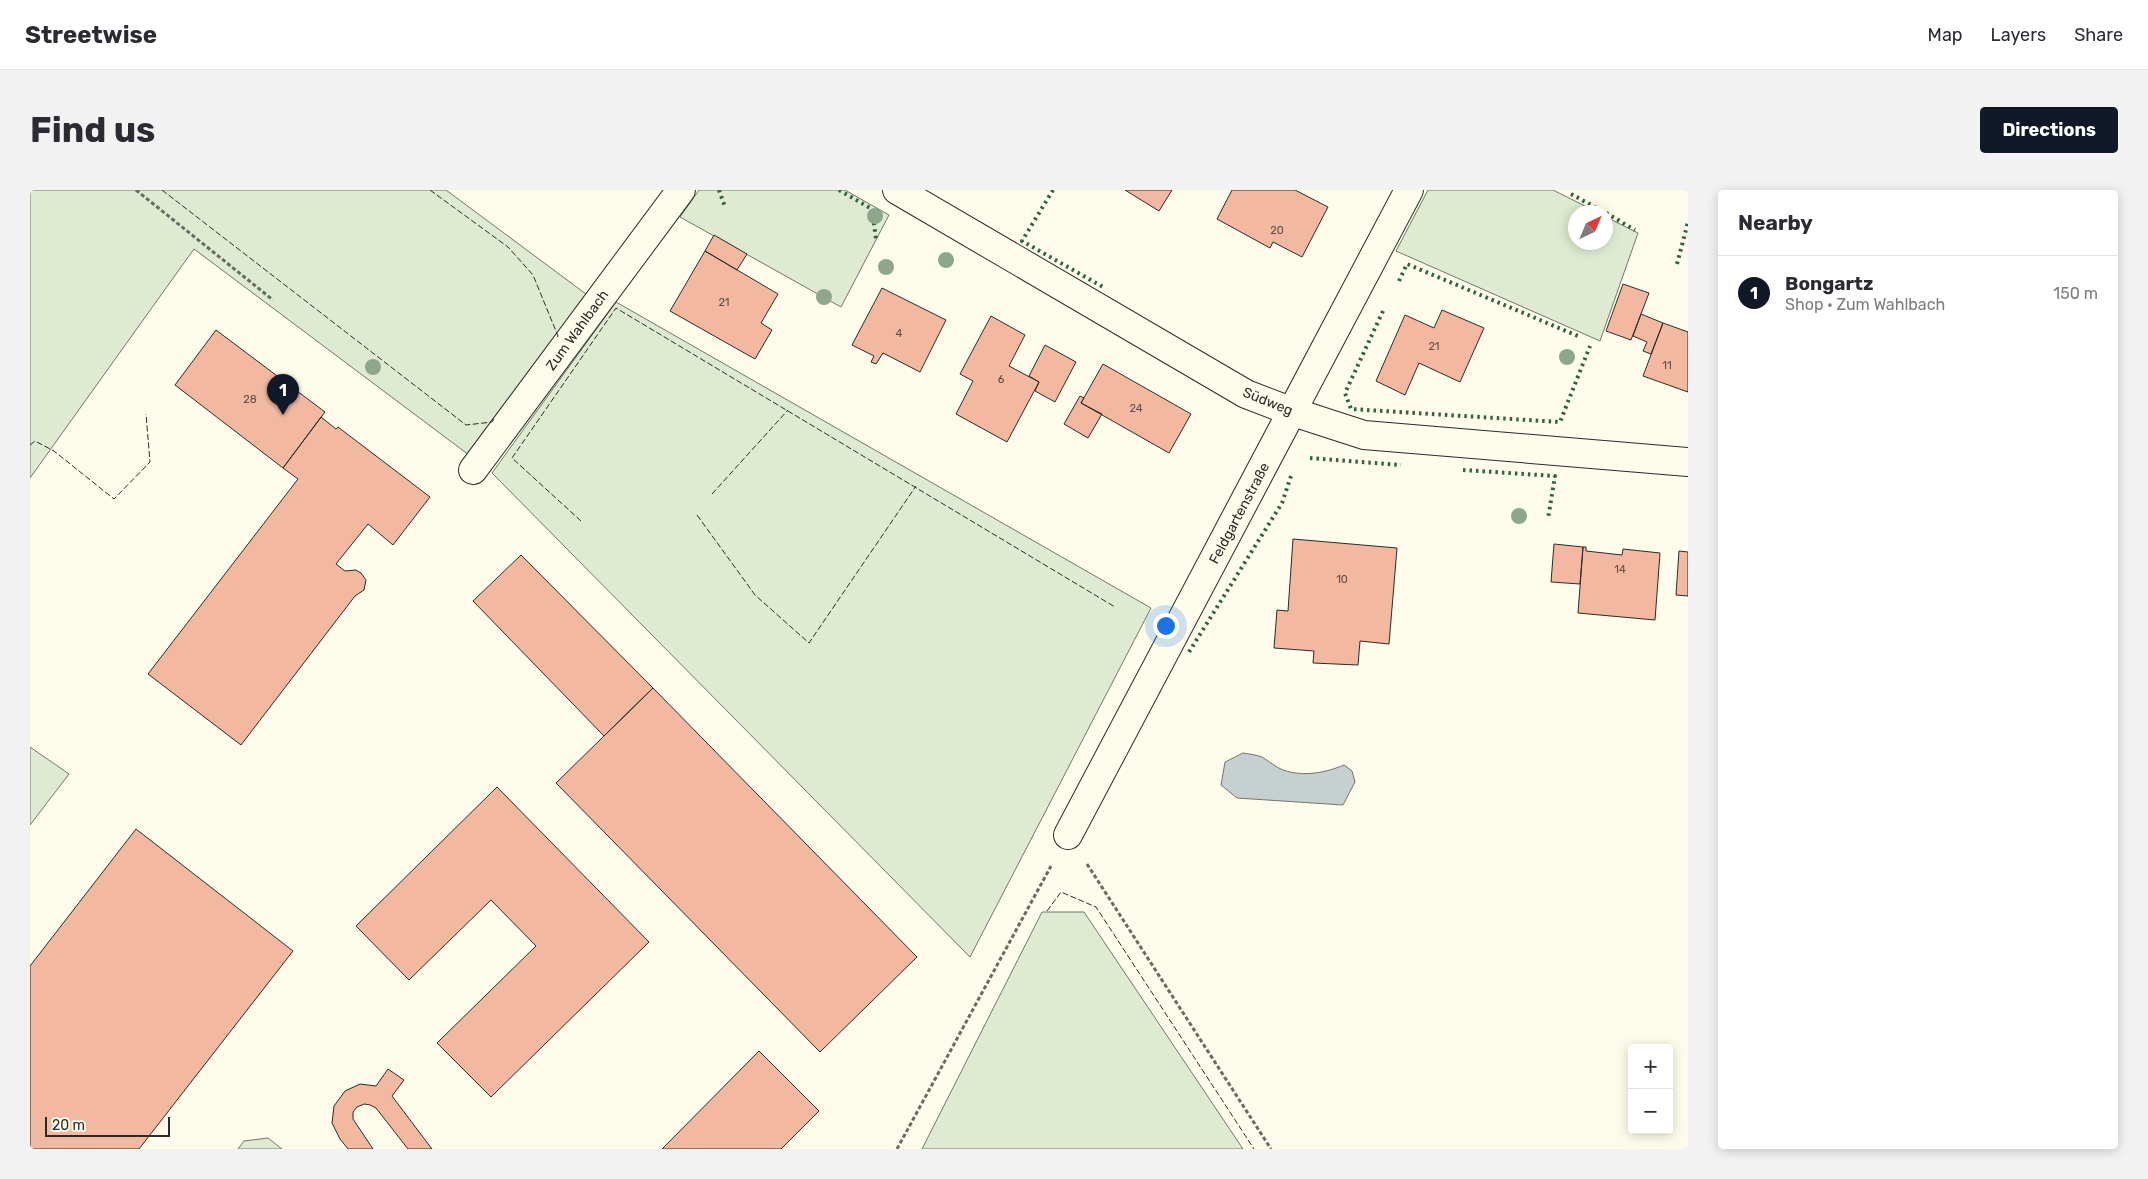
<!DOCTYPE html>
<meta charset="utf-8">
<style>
body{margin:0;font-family:Rubik,sans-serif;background:#f2f2f3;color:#2b2b33}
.controls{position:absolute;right:15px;bottom:15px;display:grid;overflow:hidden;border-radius:5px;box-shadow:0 2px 12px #0003}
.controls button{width:45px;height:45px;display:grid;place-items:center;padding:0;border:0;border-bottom:1px solid #e1e1e2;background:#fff;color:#2b2b33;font:25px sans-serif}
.compass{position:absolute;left:1538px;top:15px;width:45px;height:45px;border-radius:50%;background:#fff;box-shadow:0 2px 12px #0003;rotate:44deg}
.scale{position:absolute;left:15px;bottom:12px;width:125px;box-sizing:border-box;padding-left:5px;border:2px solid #2b2b2b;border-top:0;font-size:14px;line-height:18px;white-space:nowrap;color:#2b2b2b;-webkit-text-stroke:4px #fdfbea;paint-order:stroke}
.you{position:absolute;left:1135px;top:435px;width:18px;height:18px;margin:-12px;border:4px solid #fff;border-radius:50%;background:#1a73e8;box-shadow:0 0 0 8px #1a73e833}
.badge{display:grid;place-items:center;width:32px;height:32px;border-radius:50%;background:#111827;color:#fff;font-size:16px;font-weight:700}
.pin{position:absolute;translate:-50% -41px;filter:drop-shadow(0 1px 2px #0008)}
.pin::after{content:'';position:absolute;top:26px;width:18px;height:15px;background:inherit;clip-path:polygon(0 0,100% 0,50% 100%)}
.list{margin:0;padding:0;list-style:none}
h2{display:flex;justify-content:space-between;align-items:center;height:65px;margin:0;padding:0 20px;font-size:21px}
h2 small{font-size:16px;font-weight:400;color:#7c7c81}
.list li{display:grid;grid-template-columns:32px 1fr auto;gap:15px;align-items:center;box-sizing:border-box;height:75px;padding:0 20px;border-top:1px solid #e1e1e2}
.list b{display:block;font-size:19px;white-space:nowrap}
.list p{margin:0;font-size:16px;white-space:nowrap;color:#7c7c81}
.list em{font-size:16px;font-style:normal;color:#7c7c81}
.map{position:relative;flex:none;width:1658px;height:959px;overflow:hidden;border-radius:5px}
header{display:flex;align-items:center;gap:30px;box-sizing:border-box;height:70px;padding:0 25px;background:#fff;border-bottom:1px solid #e1e1e2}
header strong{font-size:24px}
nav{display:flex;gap:28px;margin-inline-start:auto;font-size:18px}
.intro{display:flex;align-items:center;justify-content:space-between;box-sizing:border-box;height:120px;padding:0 30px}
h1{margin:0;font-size:35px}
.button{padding:12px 22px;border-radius:5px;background:#111827;color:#fff;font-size:18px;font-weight:700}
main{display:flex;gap:30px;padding:0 30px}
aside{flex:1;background:#fff;border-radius:5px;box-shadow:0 2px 12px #0003}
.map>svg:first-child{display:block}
</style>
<header>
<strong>Streetwise</strong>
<nav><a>Map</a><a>Layers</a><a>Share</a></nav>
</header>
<div class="intro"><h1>Find us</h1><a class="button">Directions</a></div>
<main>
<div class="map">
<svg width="1658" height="959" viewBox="0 0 1658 959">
<rect width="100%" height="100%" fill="#fdfbea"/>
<path fill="#deebd1" stroke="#74746e" d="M0 0H416L556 104 439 265 164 59 0 288Z
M669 0H815L859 25 811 117 650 27Z
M1398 0H1523L1567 22H1546V52H1576V27L1608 43 1570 151 1366 61Z
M586 112 1121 418 940 767 462 283Z
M0 557 39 584 0 635Z
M1012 722H1054L1213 959H892Z
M238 948 252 959H208L214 951Z"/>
<path fill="#c7d0d0" stroke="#74746e" d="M1213 563C1219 564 1227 565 1232 567 1239 571 1245 577 1253 580 1273 587 1295 583 1314 575L1322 581 1325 592 1313 615 1207 608 1191 595 1195 572Z"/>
<path fill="#f2b8a0" stroke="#2b2b2b" d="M1095 0H1142L1129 21Z
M1202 0H1265L1298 17 1272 67 1243 52 1240 58 1187 29Z
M684 45 717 64 707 80 675 61Z
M675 61 748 104 731 133 742 140 725 169 640 121Z
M1593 94 1619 103 1601 150 1576 141Z
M852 98 916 130 890 182 853 163 846 174 841 172 844 166 822 155Z
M1412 120 1454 138 1430 192 1389 173 1375 205 1346 191 1375 125 1404 138Z
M1611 124 1633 133 1621 164 1613 161 1617 152 1603 146Z
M961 126 995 145 979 176 1009 192 977 252 926 224 943 191 930 184Z
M1633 133 1658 142V202L1613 186Z
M186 140 295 222 253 278 145 195Z
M1015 155 1046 172 1025 212 1005 201 1009 192 999 186Z
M1073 174 1161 224 1139 263 1051 213Z
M1050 206 1054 208 1051 213 1072 224 1058 248 1034 234Z
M291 227 306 239 308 237 400 307 363 355 338 334 306 374 315 381 326 380 331 383 336 390 334 400 325 406 211 555 118 484 268 289 253 278Z
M1263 349 1367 358 1359 454 1330 451 1328 475 1283 473 1284 461 1244 458 1247 420 1258 421Z
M1524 354 1553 357 1550 394 1521 392Z
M1553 357H1556V361L1592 365 1593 359 1630 363 1625 430 1548 423Z
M1649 361 1658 362V406L1646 405Z
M491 365 623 498 574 546 443 411Z
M623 498 887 767 790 862 526 593Z
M467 597 619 752 461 907 407 853 506 756 461 710 379 790 326 736Z
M106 639 263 761 109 959H0V776Z
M729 861 789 921 751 959H632Z
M358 879 374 890 362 906 402 959H378L346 918 340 915 334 914 327 917 323 922V929L343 959H318L310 949 302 933 304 916 315 901 330 894 346 896Z"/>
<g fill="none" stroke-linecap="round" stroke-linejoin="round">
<g stroke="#2b2b2b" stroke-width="30">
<path id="minor" d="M867 0 1216 204 1263 222 1334 245 1658 272
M443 280 651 0
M1038 645 1379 0"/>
</g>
<path stroke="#6a6964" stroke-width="3" stroke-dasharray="4 2.5" stroke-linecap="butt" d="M106 0 243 110
M1057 674 1241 959
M867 959 1021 676"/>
<use href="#minor" stroke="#fdfbea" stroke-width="28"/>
<path stroke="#34623c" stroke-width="4" stroke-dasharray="2.5 4" stroke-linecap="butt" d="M689 0 695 17
M809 0 842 19 846 49
M1023 0 992 51 1073 97
M1541 4 1574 22
M1576 23 1605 40
M1647 74 1658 32
M1369 91 1377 74 1548 146
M1353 121 1315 203 1321 219 1530 232 1560 156
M1280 268 1371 275
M1433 280 1525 286 1518 329
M1159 462 1252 313 1262 283"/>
<path stroke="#2b2b2b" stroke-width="1" stroke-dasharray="6 2.5" stroke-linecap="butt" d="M132 0 436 235 462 232 464 229
M400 0 478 57 503 85 528 146 527 148
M0 255 5 251 24 261 84 309 120 272 116 224
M682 304 758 220
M667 325 725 405 779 453 886 296
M551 331 482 268 586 118 1085 417
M1017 721 1031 702 1066 717 1224 959"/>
</g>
<g fill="#8ea78a">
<circle cx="845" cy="26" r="8"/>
<circle cx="916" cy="70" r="8"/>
<circle cx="856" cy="77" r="8"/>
<circle cx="794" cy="107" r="8"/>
<circle cx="1537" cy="167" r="8"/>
<circle cx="343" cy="177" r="8"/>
<circle cx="1489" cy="326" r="8"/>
</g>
<g text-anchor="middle" stroke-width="4" stroke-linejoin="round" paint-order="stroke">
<g font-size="11" fill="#5d4e48">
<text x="1247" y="44">20</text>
<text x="694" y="116">21</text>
<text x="869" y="147">4</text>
<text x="1404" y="160">21</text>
<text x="1637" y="179">11</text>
<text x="971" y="193">6</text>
<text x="220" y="213">28</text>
<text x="1106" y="222">24</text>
<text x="1590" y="383">14</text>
<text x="1312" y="393">10</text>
</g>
<g font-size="14" fill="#2b2b2b" stroke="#fdfbea">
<text transform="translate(547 140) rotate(-54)" y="5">Zum Wahlbach</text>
<text transform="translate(1238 211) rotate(22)" y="5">Südweg</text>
<text transform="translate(1209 323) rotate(-62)" y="5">Feldgartenstraße</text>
</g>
</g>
</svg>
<div class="controls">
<button>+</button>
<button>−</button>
</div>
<svg class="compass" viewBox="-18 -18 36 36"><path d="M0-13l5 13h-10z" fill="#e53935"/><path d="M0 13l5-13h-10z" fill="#7c7c81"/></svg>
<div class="scale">20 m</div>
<div class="you"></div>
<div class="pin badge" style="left:253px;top:225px">1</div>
</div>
<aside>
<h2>Nearby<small></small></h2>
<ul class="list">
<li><span class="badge">1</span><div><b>Bongartz</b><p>Shop · Zum Wahlbach</p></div><em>150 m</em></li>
</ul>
</aside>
</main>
